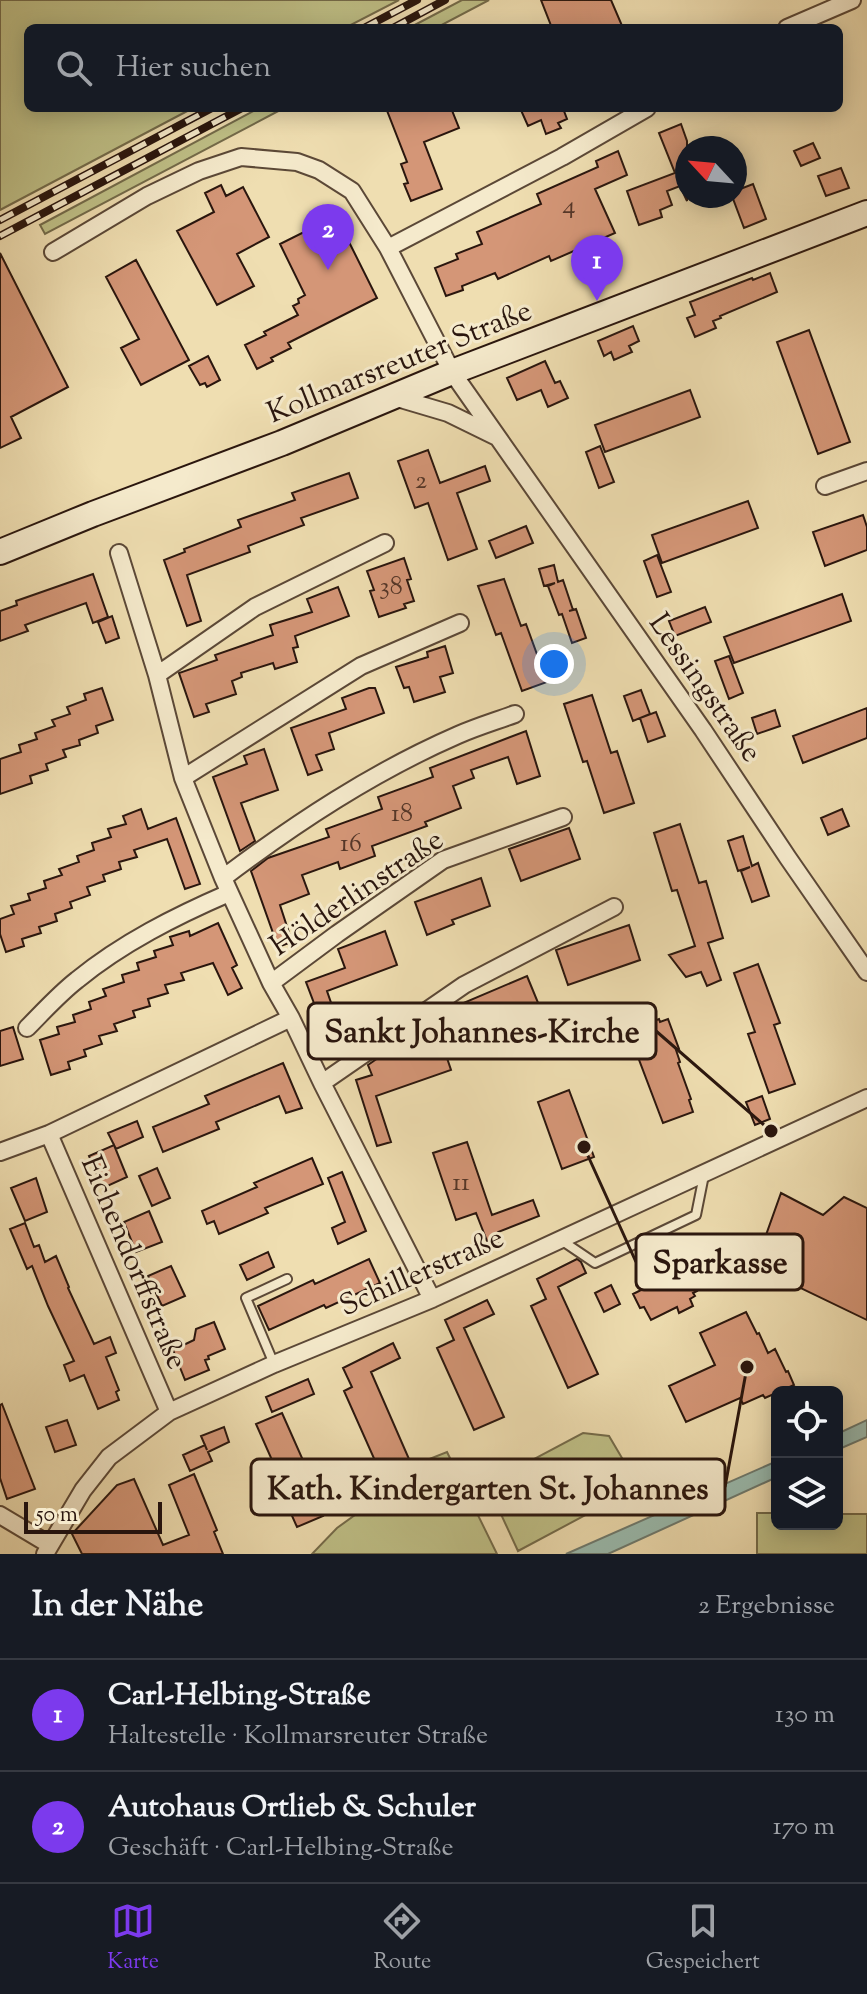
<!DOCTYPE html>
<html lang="de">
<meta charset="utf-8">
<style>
body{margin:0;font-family:"Sorts Mill Goudy",serif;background:#242831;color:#f1f3f6}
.controls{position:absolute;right:24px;bottom:24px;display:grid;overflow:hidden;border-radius:12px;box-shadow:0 4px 20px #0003}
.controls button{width:72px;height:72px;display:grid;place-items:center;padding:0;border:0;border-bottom:2px solid #363941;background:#171b24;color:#f1f3f6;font:40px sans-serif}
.compass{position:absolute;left:675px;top:136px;width:72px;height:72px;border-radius:50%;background:#171b24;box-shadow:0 4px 20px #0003;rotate:296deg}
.scale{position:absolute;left:24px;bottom:20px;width:138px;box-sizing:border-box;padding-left:8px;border:4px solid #2a160e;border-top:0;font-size:22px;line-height:28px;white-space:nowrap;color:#2a160e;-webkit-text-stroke:6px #f5eacc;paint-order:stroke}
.you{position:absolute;left:554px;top:664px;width:28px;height:28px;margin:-20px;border:6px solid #fff;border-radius:50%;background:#1a73e8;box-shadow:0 0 0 12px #1a73e833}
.badge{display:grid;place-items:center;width:52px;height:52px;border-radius:50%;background:#7c3aed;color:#fff;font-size:26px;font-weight:700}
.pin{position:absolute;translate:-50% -66px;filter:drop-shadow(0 2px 4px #0008)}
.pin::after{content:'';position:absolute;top:42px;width:28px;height:24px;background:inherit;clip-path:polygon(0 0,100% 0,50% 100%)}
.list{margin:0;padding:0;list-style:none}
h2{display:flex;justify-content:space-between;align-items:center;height:104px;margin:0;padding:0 32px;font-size:34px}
h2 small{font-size:26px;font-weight:400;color:#9ea1a6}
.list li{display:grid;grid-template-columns:52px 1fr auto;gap:24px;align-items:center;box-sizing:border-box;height:112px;padding:0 32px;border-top:2px solid #363941}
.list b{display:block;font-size:30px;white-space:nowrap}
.list p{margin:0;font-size:26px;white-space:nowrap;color:#9ea1a6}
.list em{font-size:26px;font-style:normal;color:#9ea1a6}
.icon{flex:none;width:44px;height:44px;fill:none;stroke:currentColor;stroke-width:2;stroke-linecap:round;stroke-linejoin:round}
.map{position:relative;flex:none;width:867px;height:1554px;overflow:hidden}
.search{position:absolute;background:#171b24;box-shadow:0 4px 20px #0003;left:24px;right:24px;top:24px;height:88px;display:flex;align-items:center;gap:20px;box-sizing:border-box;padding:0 28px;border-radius:12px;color:#9ea1a6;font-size:30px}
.sheet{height:328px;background:#171b24}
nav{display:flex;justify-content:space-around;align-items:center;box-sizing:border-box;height:112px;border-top:2px solid #363941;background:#171b24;font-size:22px;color:#9ea1a6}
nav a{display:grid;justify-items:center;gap:4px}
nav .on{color:#7c3aed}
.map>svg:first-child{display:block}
</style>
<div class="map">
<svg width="867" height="1554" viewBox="0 0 867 1554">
<rect width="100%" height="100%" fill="#efdeb1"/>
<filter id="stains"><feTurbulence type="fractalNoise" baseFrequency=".0025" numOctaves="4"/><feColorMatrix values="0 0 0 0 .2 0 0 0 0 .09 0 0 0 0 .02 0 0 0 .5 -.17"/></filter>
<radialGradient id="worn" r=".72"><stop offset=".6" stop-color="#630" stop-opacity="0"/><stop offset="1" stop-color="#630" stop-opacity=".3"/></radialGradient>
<path fill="#bfc087" stroke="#746b4a" stroke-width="2" d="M0 0H399L345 28H28V108H193L0 210Z
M462 0H489L436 28H409Z
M259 108H284L45 234 40 225Z
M583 1433 609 1436 632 1475 623 1495 518 1551 487 1484Z
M447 1452 497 1554H312L337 1528 377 1499 374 1481Z
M757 1513H777V1524H837V1514H867V1554H757Z"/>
<path fill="#9abcb0" stroke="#6d7a6f" stroke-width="2" d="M867 1420V1437L837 1450V1434Z
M777 1461V1477L608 1554H566Z"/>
<path fill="#d49677" stroke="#2a160e" stroke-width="2" d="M541 0H611L623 28H552Z
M386 108H451L459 128 424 142 442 189 411 201 404 184 408 183 401 164 407 162Z
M520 108H570L564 111 567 119 558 123 561 128 546 134 541 120 528 126Z
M681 124 687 141V201L680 186 667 191 672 205 660 210 662 217 639 225 627 191 675 173 659 133Z
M813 143 820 158 801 166 794 151Z
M618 151 627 175 595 189 615 233 551 261 549 256 498 279 495 273 462 286 463 290 446 296 435 268 458 259 456 254 482 244 477 232 541 204 537 194 598 167 596 161Z
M841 168 849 188 826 196 818 176Z
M753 184 766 219 744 228 732 196H735V191Z
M221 185 226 196 243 187 269 237 237 254 254 286 217 305 177 231 214 212 205 193Z
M336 216 377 298 288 343 291 348 271 358 273 361 257 369 245 345 266 335 264 332 298 315 293 306 299 303 298 299 305 295 280 244Z
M0 253 68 387 11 417 21 438 0 448Z
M136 260 189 360 141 385 121 348 139 339 106 277Z
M770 273 777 292 720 316 721 318 713 321 716 328 695 337 687 318 695 315 690 302 752 278 753 280Z
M633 326 639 341 629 346 632 352 614 360 611 352 604 356 598 341Z
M809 330 850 442 818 454 777 342Z
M208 356 220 380 207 387 205 383 200 385 189 366Z
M545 361 555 383 560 381 568 398 548 407 541 390 517 400 507 378Z
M690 390 700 417 605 452 595 425Z
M600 446 614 482 599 488 586 452Z
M428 450 440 483 485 466 490 481 457 493 477 549 448 560 428 503 415 508 398 461Z
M349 473 358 498 301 518 304 525 248 546 250 552 187 575 201 621 187 626 164 560 185 552 184 549 241 527 238 520 295 500 292 493Z
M748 501 758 528 662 563 652 535Z
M863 515 867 527V550L825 566 813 532Z
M526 526 533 543 496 558 489 541Z
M657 555 671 592 657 597 644 561Z
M404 558 411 579 407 580 414 601 404 604 406 608 379 617 370 591 374 590 367 571Z
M554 565 558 582 563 580 573 610 569 611 576 609 586 638 572 643 562 614 559 615 548 586 555 583 544 586 539 569Z
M93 574 108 617 93 623 86 603 25 625 28 631 0 641V611L17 605 16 601Z
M504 579 521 626 526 624 547 682 522 691 501 633 496 635 478 586Z
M338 587 349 616 295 636 298 647 293 648 297 662 275 669 273 663 241 673 242 677 232 681 236 694 206 704 209 712 194 717 179 673 217 660 215 655 273 635 270 625 312 612 307 599Z
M842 594 851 621 734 663 724 637Z
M705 607 711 622 675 636 669 621Z
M112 616 119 638 106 643 98 622Z
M445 646 453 673 440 677 445 692 414 702 409 687 404 688 396 667 428 657 427 652Z
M729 656 743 693 729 699 715 661Z
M102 688 113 720 96 726 98 733 79 740 80 745 63 750 66 757 46 764 48 770 30 776 32 783 0 794V759L21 752 19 745 37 739 35 733 55 726 52 720 70 714 67 707 86 700 84 694Z
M369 688H375L384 713 329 733 334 749 316 755 322 770 308 775 291 728 346 709 342 698Z
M641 690 650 714 633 721 624 696Z
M592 695 611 753 617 751 634 803 604 813 587 761 583 762 564 704Z
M867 708V738L803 763 793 736Z
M775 710 780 726 757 734 752 718Z
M656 712 665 736 648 742 640 718Z
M526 731 540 776 517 784 508 757 471 770 474 778 453 786 461 808 425 822 427 826 372 846 375 856 340 869 338 862 302 875 309 894 280 905 292 942 278 947 251 871 268 858 329 837 326 829 382 809 378 797 433 777 430 768Z
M264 749 278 790 241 803 255 841 240 851 213 777 247 764 244 756Z
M141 809 148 829 176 818 200 884 185 889 167 839 134 850 137 857 119 862 121 869 103 875 105 881 87 887 90 895 70 902 72 908 55 914 57 921 39 927 41 933 22 939 24 946 6 952 0 934V919L14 914 11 906 30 900 28 894 46 888 44 881 62 875 59 869 79 862 77 856 94 850 92 843 111 837 108 829 126 824 123 816Z
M842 809 849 826 828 835 821 818Z
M680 824 699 883 706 881 723 938 708 943 721 980 707 986 701 972 686 977 669 955 695 946 677 890 672 891 654 833Z
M569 828 580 859 521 881 509 849Z
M743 836 752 866 758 863 769 896 752 902 741 871 750 867 738 871 728 841Z
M481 878 490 906 452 920 454 924 427 935 415 902Z
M218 923 237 965 232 968 242 988 228 995 213 963 181 973 184 980 165 985 168 993 148 999 150 1006 133 1011 135 1017 114 1024 117 1031 99 1036 102 1044 84 1050 86 1056 68 1062 70 1069 51 1075 40 1040 59 1034 57 1027 75 1022 73 1015 91 1009 89 1002 106 996 103 989 124 982 122 975 139 970 137 963 156 957 154 951 173 945 170 937 189 931 190 936Z
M629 925 640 960 568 985 556 950Z
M385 931 397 965 327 991 345 1043 331 1048 306 982 345 968 338 949Z
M758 964 780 1023 774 1025 795 1084 769 1093 748 1034 755 1032 734 973Z
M527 976 541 1010 445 1052 451 1070 376 1096 391 1142 377 1146 356 1080 372 1075 368 1065 378 1058 463 1028 454 1007Z
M659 1019 660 1022 668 1019 679 1049 676 1050 680 1062 678 1063 691 1099 689 1100 693 1112 663 1123 638 1057 641 1056 632 1033 644 1028 643 1025Z
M13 1027 23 1059 0 1066V1031Z
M283 1063 302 1108 286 1113 279 1096 216 1122 219 1129 163 1152 153 1127 209 1104 205 1096Z
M569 1090 594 1157 562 1169 538 1102Z
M762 1096 770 1119 755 1125 746 1102Z
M137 1121 143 1137 116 1149 108 1133Z
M467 1142 492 1215 533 1200 539 1216 498 1232 501 1241 489 1246 476 1213 456 1220 433 1153Z
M114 1145 127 1177 103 1188 89 1156Z
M312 1158 323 1184 265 1208 268 1213 219 1234 214 1221 207 1224 202 1211 257 1187 254 1183Z
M157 1168 170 1198 152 1206 139 1176Z
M342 1172 366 1231 338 1244 332 1228 345 1222 328 1178Z
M36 1178 47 1212 25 1221 11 1188Z
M781 1193 823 1215 844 1197 867 1208V1320L755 1266Z
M149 1211 162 1242 136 1252 124 1222Z
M25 1223 34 1247 39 1245 45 1262 56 1256 69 1287 68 1288 94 1344 110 1337 116 1353 106 1357 119 1390 116 1392 119 1400 98 1409 84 1375 70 1381 64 1365 74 1361 48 1306 32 1266 27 1269 10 1229Z
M268 1252 274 1267 247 1280 240 1265Z
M369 1259 380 1283 326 1308 324 1305 269 1330 258 1306 313 1280 315 1284Z
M577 1259 581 1262 586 1273 558 1287 598 1374 568 1388 531 1306 546 1299 537 1279Z
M171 1266 185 1296 162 1306 148 1276Z
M687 1272 697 1291 693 1293 695 1296 690 1299 693 1306 679 1313 677 1307 651 1320 644 1307 640 1308 633 1294 667 1277 670 1281Z
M611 1285 620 1304 604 1312 595 1293Z
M487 1300 494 1314 464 1328 504 1417 474 1430 437 1348 454 1340 445 1320Z
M746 1312 757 1334 759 1333 768 1353 775 1349 786 1372 788 1371 794 1385 765 1398 763 1395 743 1404 740 1398 686 1422 669 1386 715 1365 700 1333Z
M214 1322 225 1349 208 1356 209 1359 205 1360 209 1370 185 1380 173 1350 194 1340 196 1329Z
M393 1343 400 1358 371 1372 409 1459 380 1472 344 1391 352 1387 343 1368Z
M308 1379 314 1394 272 1412 266 1397Z
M2 1404 35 1489 7 1499 0 1478V1405Z
M282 1413 306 1467 302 1468 323 1516 297 1527 276 1480 280 1478 256 1424Z
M67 1420 76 1445 55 1452 46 1427Z
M224 1427 229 1442 208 1452 212 1461 190 1471 183 1455 205 1445 207 1450 201 1436Z
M194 1474 217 1530 214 1532 223 1554H82L72 1534 117 1485 134 1479 163 1545 189 1535 169 1485Z"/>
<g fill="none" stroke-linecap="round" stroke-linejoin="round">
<g stroke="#5b4837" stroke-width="12">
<path id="lane" d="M561 1240 595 1263 696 1215 704 1175
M274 1364 246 1298 287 1279"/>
</g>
<g stroke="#5b4837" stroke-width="20">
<path id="street" d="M787 28 852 0
M388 248 562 157 647 108
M53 252 147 196 199 171 241 157 297 162 319 170 352 191 388 248 452 372 703 730 788 858 867 972
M394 397 448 413 495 436
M825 486 867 471
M119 553 157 675 183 778 223 878 271 983 291 1018 322 1083 432 1299
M157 675 255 607 385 543
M183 778 361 666 460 623
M223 878C296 823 373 772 458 735 476 727 496 721 515 714
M271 983 337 934 443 860 563 817
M27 1028C43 1012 59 994 77 980 122 943 176 916 229 893
M322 1083 464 985 614 907
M49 1134 169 1412
M0 1152 49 1134 291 1018
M0 1515 50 1545
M45 1554 83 1490 109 1457 169 1412 274 1364 432 1299 867 1098"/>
</g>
<g stroke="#2a160e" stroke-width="28">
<path id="secondary" d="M0 552 93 514 282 443 452 372 867 213"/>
</g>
<use href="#lane" stroke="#f5eacc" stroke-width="8"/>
<use href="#street" stroke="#f5eacc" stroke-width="16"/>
<use href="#secondary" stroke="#f5eacc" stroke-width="24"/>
<g stroke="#2a160e" stroke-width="8">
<path id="rail" d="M364 28 417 0
M393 28 445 0
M0 220 212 108
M0 236 242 108"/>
</g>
<use href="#rail" stroke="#f5eacc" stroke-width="5" stroke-dasharray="15" stroke-linecap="butt"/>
</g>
<g text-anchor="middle" stroke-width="6" stroke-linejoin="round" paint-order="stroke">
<g font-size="26" fill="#543628">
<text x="569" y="213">4</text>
<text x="421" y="488">2</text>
<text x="391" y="594">38</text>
<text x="402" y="821">18</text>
<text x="351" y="851">16</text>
<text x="461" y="1190">11</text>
</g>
<g font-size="30" fill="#2a160e" stroke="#f5eacc">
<text transform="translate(399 361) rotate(-22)" y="10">Kollmarsreuter Straße</text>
<text transform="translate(706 687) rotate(55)" y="10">Lessingstraße</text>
<text transform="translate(356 892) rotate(-34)" y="10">Hölderlinstraße</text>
<text transform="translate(135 1262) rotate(67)" y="10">Eichendorffstraße</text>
<text transform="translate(421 1271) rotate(-24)" y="10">Schillerstraße</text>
</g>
</g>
<path fill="none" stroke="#2a160e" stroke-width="3" d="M771 1131L656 1031M584 1147L636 1262M747 1367L725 1487"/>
<g fill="#2a160e" stroke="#f5eacc" stroke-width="3">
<circle cx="771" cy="1131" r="8"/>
<circle cx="584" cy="1147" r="8"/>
<circle cx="747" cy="1367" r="8"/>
</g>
<g fill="#f5eacc" stroke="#2a160e" stroke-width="3">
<rect x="308" y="1003" width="348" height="56" rx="8"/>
<rect x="636" y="1234" width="167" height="56" rx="8"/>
<rect x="251" y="1459" width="474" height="56" rx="8"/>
</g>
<g font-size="32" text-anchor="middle" font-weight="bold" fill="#2a160e">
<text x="482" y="1042">Sankt Johannes-Kirche</text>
<text x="720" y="1273">Sparkasse</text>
<text x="488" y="1499">Kath. Kindergarten St. Johannes</text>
</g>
<rect width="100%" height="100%" filter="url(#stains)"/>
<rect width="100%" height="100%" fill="url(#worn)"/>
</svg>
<div class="controls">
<button><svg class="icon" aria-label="locate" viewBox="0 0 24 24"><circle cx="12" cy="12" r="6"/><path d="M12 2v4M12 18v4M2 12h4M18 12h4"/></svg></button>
<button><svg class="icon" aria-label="layers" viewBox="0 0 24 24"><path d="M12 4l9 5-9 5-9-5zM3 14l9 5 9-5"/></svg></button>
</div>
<svg class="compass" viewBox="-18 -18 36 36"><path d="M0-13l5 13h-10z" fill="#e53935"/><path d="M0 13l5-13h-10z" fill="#9ea1a6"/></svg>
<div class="scale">50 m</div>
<div class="you"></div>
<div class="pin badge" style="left:597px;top:301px">1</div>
<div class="pin badge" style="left:328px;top:270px">2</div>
<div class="search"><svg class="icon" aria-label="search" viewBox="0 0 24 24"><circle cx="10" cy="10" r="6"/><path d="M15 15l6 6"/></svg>Hier suchen</div>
</div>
<section class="sheet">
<h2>In der Nähe<small>2 Ergebnisse</small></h2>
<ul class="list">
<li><span class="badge">1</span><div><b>Carl-Helbing-Straße</b><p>Haltestelle · Kollmarsreuter Straße</p></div><em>130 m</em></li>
<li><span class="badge">2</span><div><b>Autohaus Ortlieb &amp; Schuler</b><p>Geschäft · Carl-Helbing-Straße</p></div><em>170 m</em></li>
</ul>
</section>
<nav>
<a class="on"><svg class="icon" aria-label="map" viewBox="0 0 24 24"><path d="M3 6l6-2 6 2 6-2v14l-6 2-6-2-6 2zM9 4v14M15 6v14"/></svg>Karte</a>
<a><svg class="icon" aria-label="directions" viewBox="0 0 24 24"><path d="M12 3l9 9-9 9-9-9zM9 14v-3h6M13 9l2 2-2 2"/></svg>Route</a>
<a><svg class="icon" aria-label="saved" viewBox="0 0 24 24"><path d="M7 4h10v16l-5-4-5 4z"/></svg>Gespeichert</a>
</nav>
